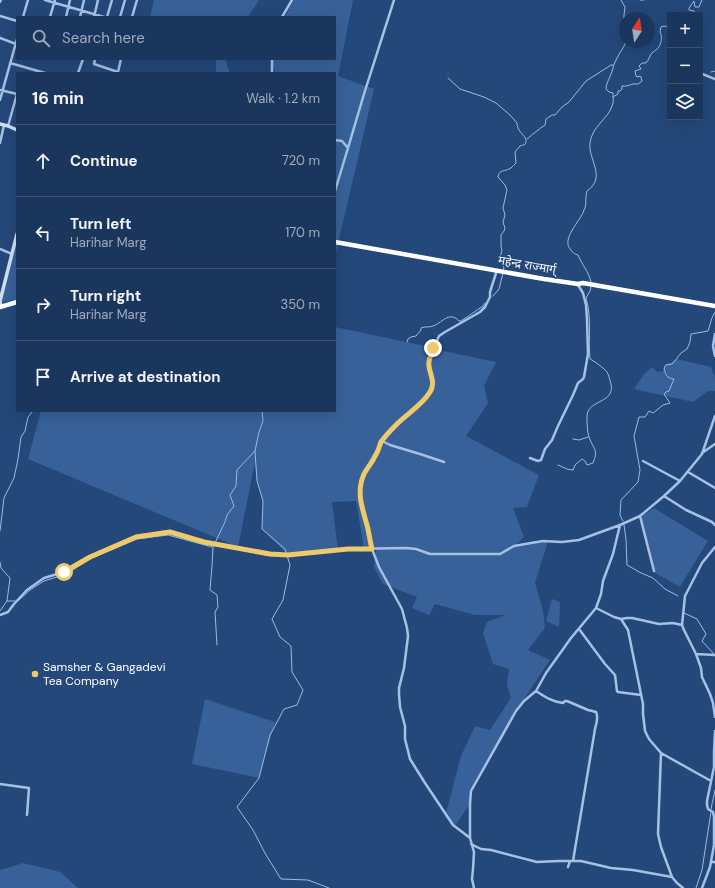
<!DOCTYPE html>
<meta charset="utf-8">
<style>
body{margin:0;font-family:"DM Sans","Noto Sans Devanagari",sans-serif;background:#284165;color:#f1f3f6}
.controls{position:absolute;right:12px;top:12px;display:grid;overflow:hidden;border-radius:0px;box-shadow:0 4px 16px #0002}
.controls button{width:36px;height:36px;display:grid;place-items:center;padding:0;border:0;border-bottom:1px solid #395072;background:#1b365c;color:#f1f3f6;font:20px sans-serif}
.compass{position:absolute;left:619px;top:12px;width:36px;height:36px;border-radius:50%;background:#1b365c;box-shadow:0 4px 16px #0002;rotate:12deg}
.stop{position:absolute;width:12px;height:12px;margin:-9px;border:3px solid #efca6a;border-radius:50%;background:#fff}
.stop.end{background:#efca6a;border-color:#fff;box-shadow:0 1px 4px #0008}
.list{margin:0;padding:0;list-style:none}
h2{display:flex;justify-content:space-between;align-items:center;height:52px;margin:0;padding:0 16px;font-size:17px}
h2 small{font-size:13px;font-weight:400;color:#a0abbb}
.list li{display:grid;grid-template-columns:26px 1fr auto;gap:12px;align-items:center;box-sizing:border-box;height:72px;padding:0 16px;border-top:1px solid #395072}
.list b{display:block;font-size:15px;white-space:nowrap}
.list p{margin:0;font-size:13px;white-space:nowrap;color:#a0abbb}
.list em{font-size:13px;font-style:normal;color:#a0abbb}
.icon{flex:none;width:22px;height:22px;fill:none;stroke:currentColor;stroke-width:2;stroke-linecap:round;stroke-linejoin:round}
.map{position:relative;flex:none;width:715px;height:888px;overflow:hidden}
.search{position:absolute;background:#1b365c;box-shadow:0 4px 16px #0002;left:16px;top:16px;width:320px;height:44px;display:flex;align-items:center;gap:10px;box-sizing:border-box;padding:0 14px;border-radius:0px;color:#a0abbb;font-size:15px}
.panel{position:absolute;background:#1b365c;box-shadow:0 4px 16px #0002;left:16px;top:72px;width:320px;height:340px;border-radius:0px}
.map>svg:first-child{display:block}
</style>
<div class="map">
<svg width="715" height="888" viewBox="0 0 715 888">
<rect width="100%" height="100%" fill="#24487a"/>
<path fill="#376198" d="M154 0H259L248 17H150Z
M294 0H353L338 76 374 89 335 257V73H275L274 68H272V59H335V17H285Z
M216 59H225L230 73H216Z
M17 237V299L0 303Z
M335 327 425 346 428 365 429 348 496 362 484 386 488 403 466 436 539 475 527 507 513 508 524 537 514 546 548 541 535 583 543 610 545 628 528 650 550 660 516 711 471 791 470 804 454 827 445 817 461 756 475 726 490 730 511 698 507 685 509 669 493 664 483 633 487 622 506 615H475L435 604 429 615 412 608 417 597 383 584 374 567 376 550 364 549 356 501 332 502 338 550 287 554 262 529 263 501 257 481 255 462 238 547 28 459 41 411H335Z
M676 359 690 362 711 367 715 377V391H708L693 402 634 389 644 374 652 367 657 372 663 371 665 365 672 362Z
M654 508 708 541 680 587 655 573 641 517Z
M552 599 560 602 559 627 546 621Z
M205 699 275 722 259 778 192 764Z
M23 863 60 872 78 888H0V870Z"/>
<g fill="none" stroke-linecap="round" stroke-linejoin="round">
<path stroke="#9abce5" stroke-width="1" d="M621 0 625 7 624 15V21H625
M640 0H644
M693 15 694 13V11L689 10V8L694 1 695 7H699L702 0
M711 72 715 71
M448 78 460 89 484 97 496 103 510 115 517 123C517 130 522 133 526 139 526 146 525 144 520 146L515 152 516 163C515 164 512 167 511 168 505 172 499 169 498 177L505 185 507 190 503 208 505 215 503 222 505 228 504 231 501 235V246L502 251 500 257 504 268 503 270
M613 97 618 94V91H620L622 89V86C629 87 630 83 638 84L642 81 641 77 640 76 637 77 636 76 635 71 641 69 639 66 642 63H646C649 60 650 54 653 52 654 51 655 51 656 50 661 47 663 37 660 32L661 27 664 26 670 27
M527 139C533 134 539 129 545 125L546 119 552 115H555L562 107 569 102 586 81 611 65H613
M591 282C589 272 582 265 578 255 574 254 573 253 571 250 560 239 581 221 584 210 587 205 585 198 587 191 607 177 588 160 590 143 592 126 608 119 612 106 614 102 613 98 613 93L609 92 606 89C606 83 609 80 611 74 613 70 613 66 615 62 618 55 623 49 626 42
M493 296 499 289 503 273
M407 342 408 339 411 337 416 336 421 330V328L424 327C427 327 430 327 433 326 441 324 449 310 459 321H461L483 306 485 303
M573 439 579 440 588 437
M255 451 257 481 263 501 262 529 285 549 290 565 283 600 272 619 280 637 291 646 292 672 303 690 297 705 284 709 270 735 259 778 237 807 253 830 266 855 281 879 308 880 329 888
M558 465 567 469 573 470 575 465 582 459 585 461 587 465 593 463C599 449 593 449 589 437 587 431 587 422 587 416 588 399 615 404 611 384 610 381 609 375 607 372 605 369 594 361 590 359 588 338 592 318 586 298L590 291 591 287
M623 521 620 515 621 500 638 482 640 470 634 436 639 417H645L649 411 653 413 663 405 670 403 664 394 666 392 669 391 674 379C666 378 666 375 664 368L666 365 672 364 674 362 681 353 687 349 690 342 691 334 708 331 712 318 715 312
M624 525 626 539 627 565 641 573 653 578 665 589 678 596
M0 531 4 498 14 478 18 459 21 437 25 431 28 417 33 411
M215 543 225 522 227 515 234 506 230 495 236 486 237 470 255 451 259 432 263 421 262 411
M214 546 213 547 212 566 210 590 217 595 218 607 215 612 217 645
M0 562 1 568 10 578 7 601 0 611
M7 601H15
M18 601 30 590 44 581 57 577 71 571 90 559 137 539 168 535 212 547
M684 613 697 619 706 634 702 641 714 654
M711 809 715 790
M696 888 702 870 711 812"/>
<path stroke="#a6c1e4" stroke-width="2.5" d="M45 0 104 17
M0 2 1 0
M0 16 17 21
M23 17 28 0
M50 17 55 0
M66 17 70 0
M80 17 84 0
M94 17 98 0
M107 17 112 0
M120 17 125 0
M132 17 137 0
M282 17 292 0
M0 38 16 44
M95 59 94 64 118 72
M272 59V73
M10 63 45 73
M118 72 121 59
M78 73 83 59
M700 73 715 79
M0 90 17 94
M0 100 17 39
M8 126 17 94
M335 140 342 141 348 148 335 191
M0 143 4 125
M348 148 364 94 394 0
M0 249 12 254
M715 334 713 346 715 356
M382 441 390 445 420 454 444 462
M702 453 715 444
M530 458 538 461 541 460 545 449 552 440 558 426 573 395 578 383 583 379 584 377 588 354 587 319 586 305 583 293 578 285
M643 461 680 481
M688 472 715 488
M664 496 686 510 712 522 715 525
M640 516 654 571
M596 608 614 617 621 619 627 618H632L659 624 673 623 682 625 684 630 696 654 701 668 702 677 710 694 713 703 715 717
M0 615 8 612 14 604 27 590 44 578 64 572 90 557 136 537 170 532 204 542 270 555H288L348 549 406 548 416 549 430 554H500L514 546 531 543 543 541 562 542 579 540 620 525
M621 619 628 630 643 704V714L645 731 649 739 661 753 711 781
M682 625 685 596 702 563 715 547
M579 629 605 664 615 675 617 691 618 692 641 695
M696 654 715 655
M536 691C545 697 553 702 563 703L565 701H567L588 710 596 712C599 718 596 724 595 729L573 861
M661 753 658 834 661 847 672 877 677 883 683 888
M0 784 29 788 27 815
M470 838 453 825 425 783 410 759 405 739V726L400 707 399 694V688L404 668 408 636 407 628 402 609 379 567 372 549 367 526 360 499 361 486 363 476 369 465 374 460 377 453 382 441 398 423 413 411 431 391 433 385V380L428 364 430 356 439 336 445 332 480 312 485 307 490 297V292L497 270
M471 844 481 849 491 850 537 862 558 861H581L611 868 633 870 672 877
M711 862H715
M568 867 570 861
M474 888 472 879 473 869 474 852 470 838V804L471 791 516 711 524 701 536 691 546 673 571 638 596 608 601 594 603 581 613 554 620 525 640 516 664 496 680 481 702 454 715 416
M702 888 710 867 714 845V817L713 812 708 809 707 805V801L714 767V751L715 731"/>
<path stroke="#cfdff4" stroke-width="3.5" d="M0 124 8 126 17 130
M1 307 0 301 17 234"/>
<path stroke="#fff" stroke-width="4.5" d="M335 242 544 279 578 284 583 283 715 306
M0 307 17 302"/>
</g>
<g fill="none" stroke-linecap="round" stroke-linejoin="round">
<path stroke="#efca6a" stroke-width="5" d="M64 572 90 557 136 537 170 532 204 542 270 554 288 555 348 549H372C370 541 369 533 367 525 362 507 356 492 364 474 367 468 372 463 375 456 378 452 379 447 381 442 385 436 392 429 397 424 407 414 423 404 430 392 436 383 430 375 429 366 428 360 431 354 433 348"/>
</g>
<circle fill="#efca6a" stroke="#24487a" stroke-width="1.5" cx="35" cy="674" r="4"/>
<g text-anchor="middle" stroke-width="3" stroke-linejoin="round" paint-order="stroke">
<g font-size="12" fill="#fff" stroke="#24487a">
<text transform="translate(527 265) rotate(10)" y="4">महेन्द्र राज्मार्ग्</text>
</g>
<g font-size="12" fill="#fff" stroke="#24487a" text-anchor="start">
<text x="43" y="671">Samsher &amp; Gangadevi<tspan x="43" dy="14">Tea Company</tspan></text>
</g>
</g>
</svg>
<div class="controls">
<button>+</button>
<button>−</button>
<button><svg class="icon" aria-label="layers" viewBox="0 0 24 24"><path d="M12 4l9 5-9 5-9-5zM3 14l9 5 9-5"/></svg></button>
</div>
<svg class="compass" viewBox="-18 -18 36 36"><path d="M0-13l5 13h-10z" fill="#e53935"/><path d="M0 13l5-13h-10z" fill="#a0abbb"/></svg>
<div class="stop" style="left:64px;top:572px"></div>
<div class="stop end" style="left:433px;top:348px"></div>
<div class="search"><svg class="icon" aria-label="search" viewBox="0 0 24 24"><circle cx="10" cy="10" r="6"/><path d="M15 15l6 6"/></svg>Search here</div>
<section class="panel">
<h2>16 min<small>Walk · 1.2 km</small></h2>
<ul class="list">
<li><svg class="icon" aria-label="ahead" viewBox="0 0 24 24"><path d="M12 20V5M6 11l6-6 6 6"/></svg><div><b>Continue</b></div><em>720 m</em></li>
<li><svg class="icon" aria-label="left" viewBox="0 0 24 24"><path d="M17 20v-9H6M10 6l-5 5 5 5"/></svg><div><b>Turn left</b><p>Harihar Marg</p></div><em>170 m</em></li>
<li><svg class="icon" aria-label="right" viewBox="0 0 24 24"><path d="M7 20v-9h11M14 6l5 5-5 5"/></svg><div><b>Turn right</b><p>Harihar Marg</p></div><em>350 m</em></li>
<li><svg class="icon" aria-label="arrive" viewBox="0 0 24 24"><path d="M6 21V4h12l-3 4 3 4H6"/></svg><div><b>Arrive at destination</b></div></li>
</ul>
</section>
</div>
